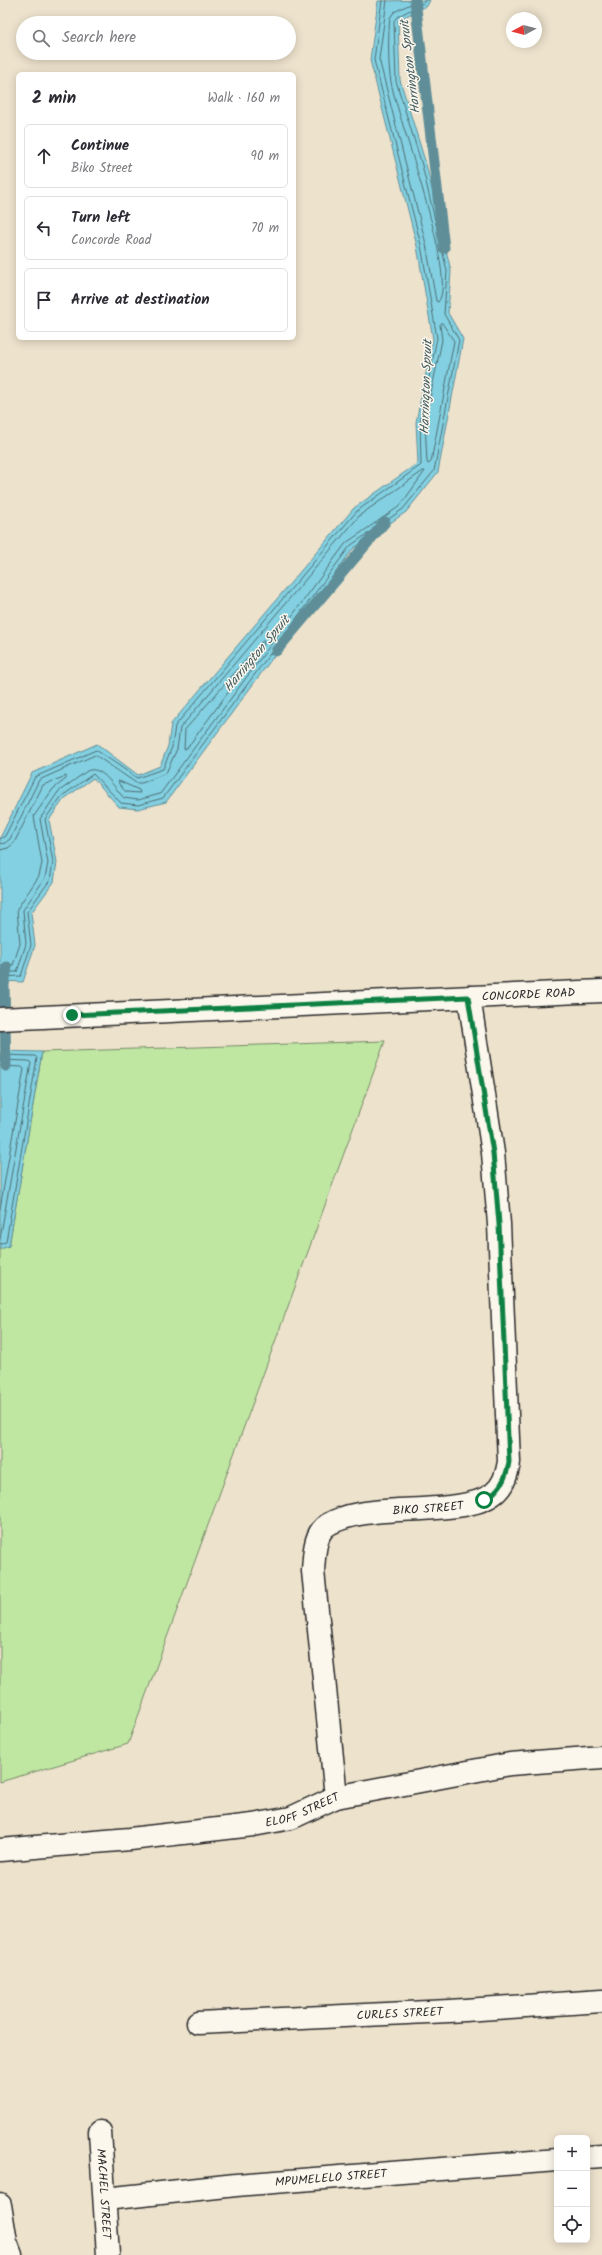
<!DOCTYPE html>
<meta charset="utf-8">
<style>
body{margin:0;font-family:Kalam,sans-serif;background:#f7f7f7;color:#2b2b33}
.controls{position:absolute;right:12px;bottom:12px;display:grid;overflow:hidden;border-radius:6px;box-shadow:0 2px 10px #0003}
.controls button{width:36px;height:36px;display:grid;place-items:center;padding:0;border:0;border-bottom:1px solid #e1e1e2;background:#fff;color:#2b2b33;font:20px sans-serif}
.compass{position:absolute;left:506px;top:12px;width:36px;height:36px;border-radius:50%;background:#fff;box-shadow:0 2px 10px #0003;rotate:263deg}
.stop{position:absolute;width:12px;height:12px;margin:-9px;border:3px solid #0b8043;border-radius:50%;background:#fff}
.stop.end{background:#0b8043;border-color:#fff;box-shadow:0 1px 4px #0008}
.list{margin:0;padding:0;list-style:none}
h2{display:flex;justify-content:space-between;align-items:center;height:52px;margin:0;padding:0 16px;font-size:17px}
h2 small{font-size:13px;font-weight:400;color:#7c7c81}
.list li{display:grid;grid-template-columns:26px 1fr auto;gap:12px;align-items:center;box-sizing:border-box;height:64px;margin:0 8px 8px;padding:0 8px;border:1px solid #e1e1e2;border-radius:6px}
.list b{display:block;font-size:15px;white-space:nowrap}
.list p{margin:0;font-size:13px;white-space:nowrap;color:#7c7c81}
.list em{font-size:13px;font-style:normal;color:#7c7c81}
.icon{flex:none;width:22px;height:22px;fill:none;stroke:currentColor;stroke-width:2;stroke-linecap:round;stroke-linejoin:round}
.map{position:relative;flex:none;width:602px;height:2255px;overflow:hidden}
.search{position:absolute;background:#fff;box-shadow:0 2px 10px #0003;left:16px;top:16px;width:280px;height:44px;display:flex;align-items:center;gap:10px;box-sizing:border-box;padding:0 14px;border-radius:22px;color:#7c7c81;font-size:15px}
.panel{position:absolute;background:#fff;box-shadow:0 2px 10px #0003;left:16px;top:72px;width:280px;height:268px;border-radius:6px}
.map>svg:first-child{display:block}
</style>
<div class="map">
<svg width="602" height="2255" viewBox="0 0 602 2255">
<rect width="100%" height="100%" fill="#ede2cc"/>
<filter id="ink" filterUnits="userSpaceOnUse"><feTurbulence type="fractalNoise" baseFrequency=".025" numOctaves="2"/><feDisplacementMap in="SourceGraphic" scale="8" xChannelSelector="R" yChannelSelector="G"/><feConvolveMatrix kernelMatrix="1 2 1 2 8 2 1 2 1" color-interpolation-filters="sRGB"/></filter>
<g filter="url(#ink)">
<path fill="#bfe7a2" stroke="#758966" d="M385 1041 128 1744 0 1782V1249L9 1246 42 1052Z"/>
<path fill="#82d0e1" stroke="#5f8e98" d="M430 0 427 6 398 20 400 80 426 164 451 271 448 313 463 339 438 472 406 512 353 549 166 802 138 809 119 807 93 778 64 799 49 820 57 862 54 882 31 913 35 945 23 982 0 981V838L32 773 97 744 138 775 160 766 168 746 171 724 354 508 418 463 416 422 433 339 417 246 370 60 378 1Z
M0 1051 42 1052 9 1246 0 1249Z"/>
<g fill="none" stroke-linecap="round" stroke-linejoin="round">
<path stroke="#4e6d74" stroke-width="1" d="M387 0 379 59 426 244 436 301 438 302C459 279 397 117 391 82 388 68 388 32 390 18L394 12 419 0
M442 323 454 341 431 462 428 464 427 462 425 422 442 340 440 325Z
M263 641 264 644 187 748 184 749 185 730Z
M119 781 139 790 140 793 126 792 119 784Z
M0 839 5 836 35 777 96 750 137 778 163 769 172 747 175 726 357 511 421 465 420 422 437 338 421 245 374 60 382 0
M0 844 5 843 10 839 39 780 95 755 136 783H142L166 773 177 749 180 728 360 515 423 471H425L400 506 346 543 160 794 138 800 124 798C115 789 102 764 87 771L58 792 40 819 48 863 45 878 23 910 26 944 17 972H0
M0 850 8 848 14 843 43 785 66 776V779L53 789 34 816 42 863 39 876 17 909 20 944 13 965 0 966
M0 977 21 976 31 945 27 912 50 880 53 862 45 819 62 796 93 774 121 803 138 805 163 798 350 546 403 509 434 471 459 340 444 314 447 271 422 165 396 81 394 21 397 17 423 3 426 0
M0 1055 35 1056 37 1058 6 1242 0 1244
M0 1060 29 1061 31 1063 0 1239
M0 1066 22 1067 24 1069 0 1209"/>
<path stroke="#5f8e98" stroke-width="11" d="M415 0 444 248
M276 651 385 522
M6 1066 4 985 7 967"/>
<g stroke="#2b2b2b" stroke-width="25">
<g id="minor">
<path id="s1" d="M336 1797 313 1571C314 1559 314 1540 322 1530 326 1524 337 1520 343 1518 382 1504 464 1516 493 1494 503 1487 507 1475 509 1462L499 1224 493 1153 469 997"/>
<path id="s2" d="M0 1850 130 1839 253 1825 291 1818 336 1797 510 1764 602 1757"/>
<path id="s3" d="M198 2023 449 2011 602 2001"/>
<path id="s4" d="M100 2132 108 2255"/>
<path d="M587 2157 602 2156"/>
<path id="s5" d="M105 2199 236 2185 557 2160"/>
<path d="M0 2205 6 2242 11 2255"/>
</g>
</g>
<g stroke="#2b2b2b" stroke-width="25">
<g id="tertiary">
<path id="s6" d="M0 1019 602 991"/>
</g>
</g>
<use href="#minor" stroke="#fbf7ec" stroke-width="22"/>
<use href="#tertiary" stroke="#fbf7ec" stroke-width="22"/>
</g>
</g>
<g fill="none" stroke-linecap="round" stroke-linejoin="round" filter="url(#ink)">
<path stroke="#0b8043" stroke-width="5" d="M72 1015 468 997 493 1153 499 1224 509 1462C506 1480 499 1491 484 1500"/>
</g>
<g text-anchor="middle" stroke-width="3" stroke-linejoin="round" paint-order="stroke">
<g font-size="12" fill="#2b2b2b" stroke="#fbf7ec">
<text dy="4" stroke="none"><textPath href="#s6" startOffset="529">CONCORDE ROAD</textPath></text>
<text dy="4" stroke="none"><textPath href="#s1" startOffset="380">BIKO STREET</textPath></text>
<text dy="4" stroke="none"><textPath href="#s2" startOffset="306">ELOFF STREET</textPath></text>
<text dy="4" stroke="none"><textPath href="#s3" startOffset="202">CURLES STREET</textPath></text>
<text dy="4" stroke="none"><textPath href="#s5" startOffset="227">MPUMELELO STREET</textPath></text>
<text dy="4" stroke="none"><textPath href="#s4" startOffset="62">MACHEL STREET</textPath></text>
</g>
<g font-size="13" font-style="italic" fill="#455d62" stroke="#fbf7ec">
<text transform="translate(409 67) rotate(-97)" y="5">Harrington Spruit</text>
<text transform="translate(425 387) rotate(-88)" y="5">Harrington Spruit</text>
<text transform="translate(256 653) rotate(-50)" y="5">Harrington Spruit</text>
</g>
</g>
</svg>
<div class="controls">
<button>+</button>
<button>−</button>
<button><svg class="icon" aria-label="locate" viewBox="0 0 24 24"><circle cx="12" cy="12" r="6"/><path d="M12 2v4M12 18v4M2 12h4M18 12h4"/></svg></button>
</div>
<svg class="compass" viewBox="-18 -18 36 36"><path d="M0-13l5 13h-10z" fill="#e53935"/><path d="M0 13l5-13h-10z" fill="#7c7c81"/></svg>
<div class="stop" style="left:484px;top:1500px"></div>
<div class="stop end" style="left:72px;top:1015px"></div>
<div class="search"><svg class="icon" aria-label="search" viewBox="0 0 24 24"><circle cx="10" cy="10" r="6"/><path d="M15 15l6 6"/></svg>Search here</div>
<section class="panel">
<h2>2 min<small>Walk · 160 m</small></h2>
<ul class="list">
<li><svg class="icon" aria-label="ahead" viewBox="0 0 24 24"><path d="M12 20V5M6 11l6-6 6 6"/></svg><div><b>Continue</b><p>Biko Street</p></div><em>90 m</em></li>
<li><svg class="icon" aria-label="left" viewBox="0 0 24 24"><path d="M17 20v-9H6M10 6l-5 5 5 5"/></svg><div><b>Turn left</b><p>Concorde Road</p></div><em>70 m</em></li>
<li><svg class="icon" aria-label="arrive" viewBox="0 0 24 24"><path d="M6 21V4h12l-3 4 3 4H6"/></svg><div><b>Arrive at destination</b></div></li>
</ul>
</section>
</div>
